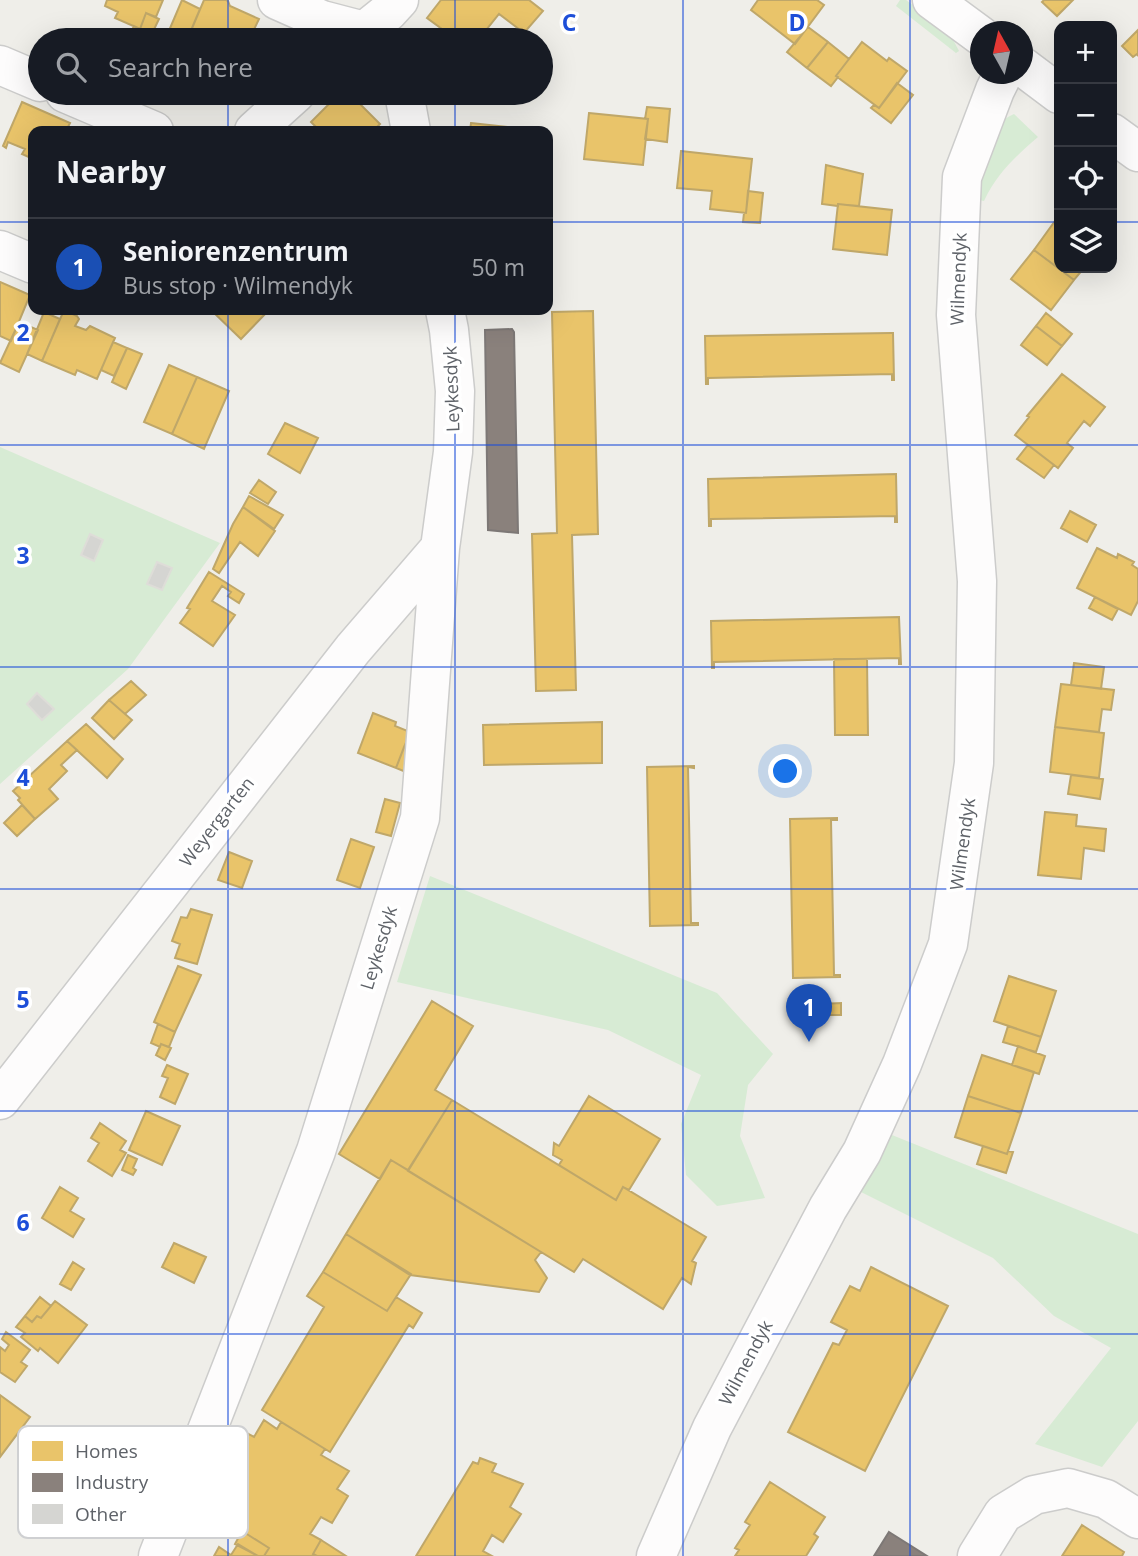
<!DOCTYPE html>
<meta charset="utf-8">
<style>
body{margin:0;font-family:"Open Sans",sans-serif;background:#242831;color:#f1f3f6}
.controls{position:absolute;right:21px;top:21px;display:grid;overflow:hidden;border-radius:14px;box-shadow:0 7px 28px #0002}
.controls button{width:63px;height:63px;display:grid;place-items:center;padding:0;border:0;border-bottom:2px solid #363941;background:#171b24;color:#f1f3f6;font:35px sans-serif}
.compass{position:absolute;left:970px;top:21px;width:63px;height:63px;border-radius:50%;background:#171b24;box-shadow:0 7px 28px #0002;rotate:352deg}
.you{position:absolute;left:786px;top:772px;width:24px;height:24px;margin:-18px;border:5px solid #fff;border-radius:50%;background:#1a73e8;box-shadow:0 0 0 10px #1a73e833}
.badge{display:grid;place-items:center;width:46px;height:46px;border-radius:50%;background:#d93025;color:#fff;font-size:23px;font-weight:700}
.pin{position:absolute;translate:-50% -58px;filter:drop-shadow(0 2px 4px #0008)}
.pin::after{content:'';position:absolute;top:37px;width:24px;height:21px;background:inherit;clip-path:polygon(0 0,100% 0,50% 100%)}
.list{margin:0;padding:0;list-style:none}
h2{display:flex;justify-content:space-between;align-items:center;height:91px;margin:0;padding:0 28px;font-size:30px}
h2 small{font-size:23px;font-weight:400;color:#9ea1a6}
.list li{display:grid;grid-template-columns:46px 1fr auto;gap:21px;align-items:center;box-sizing:border-box;height:98px;padding:0 28px;border-top:2px solid #363941}
.list b{display:block;font-size:26px;white-space:nowrap}
.list p{margin:0;font-size:23px;white-space:nowrap;color:#9ea1a6}
.list em{font-size:23px;font-style:normal;color:#9ea1a6}
.icon{flex:none;width:38px;height:38px;fill:none;stroke:currentColor;stroke-width:2;stroke-linecap:round;stroke-linejoin:round}
.map{position:relative;flex:none;width:1138px;height:1556px;overflow:hidden}
.search{position:absolute;background:#171b24;box-shadow:0 7px 28px #0002;left:28px;top:28px;width:525px;height:77px;display:flex;align-items:center;gap:18px;box-sizing:border-box;padding:0 24px;border-radius:38px;color:#9ea1a6;font-size:26px}
.panel{position:absolute;background:#171b24;box-shadow:0 7px 28px #0002;left:28px;top:126px;width:525px;height:189px;border-radius:14px}
.map>svg:first-child{display:block}
</style>
<div class="map">
<svg width="1138" height="1556" viewBox="0 0 1138 1556">
<rect width="100%" height="100%" fill="#efeee9"/>
<path fill="#d7ebd4" d="M900 0H906L949 32 959 51 956 53 896 6Z
M1014 114 1038 137C1015 157 997 173 984 201L979 200C982 180 985 145 996 128 1001 121 1007 117 1014 114Z
M0 447 220 543 128 669 0 784Z
M430 876 717 993 773 1054 748 1085 740 1136 765 1198 717 1206 686 1175 681 1124 701 1075 608 1030 397 982Z
M887 1133 1138 1234V1421L1102 1467 1035 1444 1111 1348 1054 1316 993 1258 855 1189Z"/>
<path fill="#e9c46a" stroke="#bfa769" stroke-width="2" d="M107 0H163L156 17 146 13 140 29 115 18 118 12 105 6Z
M182 0 200 9 187 40H165Z
M204 0H226L228 1 230 6 259 19 249 40H187Z
M441 0H529L543 11 524 33 499 14 479 39 481 40H457L427 18Z
M758 0H817L824 5 795 44 751 10Z
M1044 0H1073L1057 16 1042 2Z
M146 13 159 19 149 40H140L129 36 134 26 140 29Z
M808 27 828 42 807 68 787 52Z
M1138 30V56L1137 54 1133 57 1122 46Z
M828 42 849 59 836 76 838 77 831 86 807 68Z
M862 42 887 61 889 58 907 71 879 108 836 76Z
M897 83 913 95 891 123 871 108 874 105 879 108Z
M340 93H349L380 124 373 131H320L311 122Z
M22 102 70 123 66 131H33V159L22 154 25 149 8 142 6 148 3 146Z
M647 107 670 109 667 142 645 139 648 119H645Z
M589 113 648 119 643 165 584 159Z
M471 123 518 128 517 131H470Z
M681 151 752 159 746 213 710 209 712 191 677 188Z
M826 165 863 174 859 206 838 204V206L822 204Z
M748 191 763 193 760 223 743 222 744 213H746Z
M838 204 892 210 887 255 833 249Z
M1055 221 1059 224V268H1084L1074 280 1034 250Z
M1034 250 1074 280 1051 310 1011 279Z
M0 282 30 295 11 341 0 336Z
M64 310 77 316 79 319 75 326 86 330 90 326 115 338 97 379 77 370 75 375 42 361Z
M211 310H269L241 339Z
M593 311 598 534 572 535 576 690 536 691 532 534 557 533 552 312Z
M44 312 60 319 42 361 27 354Z
M1046 313 1072 334 1062 346 1036 326Z
M19 322 38 330 19 372 0 363Z
M1036 326 1062 346 1047 365 1021 345Z
M891 333H893L894 380H892V374L708 378V384H706L705 336Z
M113 342 127 348 114 376 101 370Z
M127 348 142 354 126 389 112 382Z
M169 365 197 377 172 434 144 422Z
M1062 374 1105 407 1090 426 1084 421 1067 443 1073 448 1058 468 1015 435 1029 417 1027 416Z
M197 377 229 391 204 449 172 434Z
M285 423 318 438 300 473 268 454Z
M1028 445 1054 465 1044 478 1017 459Z
M896 474 897 522H895V516L711 519V526H709L708 479Z
M259 480 276 492 268 504 250 493Z
M249 496 283 515 274 529 243 507Z
M243 507 275 531 258 556 240 542 219 573 213 569 233 524Z
M1070 511 1096 525 1087 542 1061 528Z
M1097 548 1117 558 1118 554 1134 562 1132 565 1138 569V601L1131 615 1077 588Z
M209 572 244 594 239 603 228 596 231 592 222 586 212 601 235 615 213 646 180 623 190 609 187 608Z
M1095 597 1118 609 1112 620 1089 608Z
M899 617 901 664H899V658L714 662V668H712L711 621Z
M834 659H867L868 735H835Z
M1074 663 1104 667 1101 689 1071 685Z
M131 681 146 695 125 714 109 700Z
M1061 684 1114 690 1111 710 1102 709 1099 732 1055 727Z
M109 700 132 720 114 739 92 718Z
M373 713 396 722 395 726 410 732 396 768 358 753Z
M602 722V763L484 765 483 725Z
M86 724 123 759 107 778 67 741Z
M1055 727 1104 733 1099 778 1050 772Z
M67 741 77 750 61 765 67 771 49 789 58 799 35 819 18 800 20 798 13 791Z
M404 747 409 749 406 772 396 768Z
M694 766V768L688 767 691 923H698V925L650 926 647 767Z
M1071 775 1103 779 1100 799 1068 794Z
M385 799 400 803 391 836 376 832Z
M22 805 35 819 17 836 4 823Z
M1045 812 1077 815 1076 826 1106 829 1104 851 1084 848 1081 879 1038 875Z
M837 818V820H831L834 975H840V977L793 978 790 819Z
M351 839 374 847 360 888 337 880Z
M229 852 252 861 242 888 218 880Z
M191 909 212 915 197 964 175 958 180 944 172 941 181 917 187 918Z
M178 966 201 975 175 1032 154 1022Z
M1009 976 1056 991 1041 1037 994 1021Z
M432 1001 473 1026 435 1090 452 1100 408 1170 391 1160 380 1179 339 1154Z
M841 1003V1015H821V1004Z
M158 1024 175 1032 169 1047 161 1044 160 1047 151 1043Z
M1008 1026 1041 1037 1036 1052 1003 1042Z
M161 1044 171 1048 165 1060 156 1055Z
M1018 1046 1045 1056 1039 1074 1012 1065Z
M982 1055 1034 1072 1021 1113 968 1096Z
M167 1065 188 1074 175 1104 160 1097 168 1078 162 1076Z
M589 1096 660 1139 629 1190 623 1187 616 1200 559 1165 562 1160 553 1155 554 1143 559 1146Z
M968 1096 1021 1113 1007 1154 955 1137Z
M452 1100 616 1200 623 1187 706 1237 692 1261 696 1263 691 1284 682 1278 663 1309 583 1259 574 1272 408 1171Z
M146 1111 180 1126 162 1165 129 1150Z
M100 1123 126 1141 120 1150 126 1153 112 1176 88 1161 99 1143 91 1138Z
M983 1146 1007 1154 1008 1151 1013 1152 1006 1173 977 1164Z
M128 1155 137 1159 133 1168 136 1170 133 1175 122 1170Z
M391 1160 541 1252 535 1260 547 1278 539 1292 410 1275 346 1234Z
M60 1187 78 1198 70 1211 84 1219 73 1237 42 1218Z
M346 1234 411 1274 387 1311 323 1272Z
M174 1243 206 1257 194 1283 162 1267Z
M73 1262 84 1269 71 1290 60 1284Z
M871 1267 948 1306 865 1471 788 1432 833 1343 839 1345 847 1330 831 1322 850 1286 860 1291Z
M323 1272 387 1311 396 1297 422 1313 413 1328 409 1325 330 1452 262 1410 324 1307 307 1296Z
M40 1297 51 1306 41 1318 37 1316 32 1322 25 1316Z
M55 1301 87 1325 58 1363 40 1348 38 1351 21 1337 25 1333 16 1327 25 1316 32 1322 37 1316 41 1318Z
M6 1332 30 1350 21 1362 27 1366 15 1382 0 1372V1347L5 1351 9 1345 2 1339Z
M0 1395 30 1417 0 1457Z
M264 1420 277 1429 281 1422 325 1449 321 1455 349 1471 337 1489 348 1496 332 1523 321 1517 310 1534 321 1540 313 1554 317 1556H264L269 1548 242 1531 241 1534 207 1513 218 1496 207 1489 215 1475 226 1482 237 1464 226 1458 243 1431 254 1437Z
M480 1458 496 1464 492 1472 523 1484 510 1507 521 1514 503 1542 492 1535 483 1551 492 1556H416L473 1462 478 1464Z
M770 1482 825 1517 814 1534 818 1537 806 1556H735L739 1550 735 1548 750 1525 745 1522Z
M1082 1525 1124 1552 1122 1556H1062Z
M242 1531 269 1548 264 1556H258L235 1544Z
M321 1540 346 1556H317L313 1554Z
M238 1544 258 1556H214L219 1547 231 1555Z"/>
<path fill="#8a817c" stroke="#7d7876" stroke-width="2" d="M512 329 514 332 518 533 488 530 485 330Z
M889 1532 927 1556H874Z"/>
<path fill="#d5d5d2" stroke="#deddd8" stroke-width="2" d="M90 534 103 540 94 561 81 555Z
M157 562 172 568 162 590 147 584Z
M37 693 54 709 42 720 27 704Z"/>
<g fill="none" stroke-linecap="round" stroke-linejoin="round">
<g stroke="#cccccb" stroke-width="41">
<path id="street" d="M277 0 322 20 364 31
M932 0 981 36
M353 40 388 12 399 0
M0 65 40 82
M1023 67 1059 94
M65 93 154 131
M404 93 411 131
M254 131 296 93
M1112 133 1138 152
M0 250 33 264
M0 1100 353 649 440 548
M158 1556 316 1151 420 818 440 548 453 452 455 391 449 330 445 310
M656 1556 712 1428 828 1208 862 1152 902 1064 948 944 974 763 977 581 956 315 962 177 995 90 1003 74
M977 1556 1003 1514 1034 1495 1068 1488 1106 1499 1138 1519"/>
</g>
<use href="#street" stroke="#fdfcfc" stroke-width="38"/>
</g>
<path fill="none" stroke="#1d4ed8" stroke-width="2" stroke-opacity="0.55" d="M228 0V40M455 0V40M683 0V1556M910 0V1556M228 93V131M455 93V131M0 222H33M548 222H1059M1112 222H1138M228 310V1556M455 310V1556M0 445H1138M0 667H1138M0 889H1138M0 1111H1138M0 1334H1138"/>
<g text-anchor="middle" stroke-width="7" stroke-linejoin="round" paint-order="stroke">
<g font-size="18" fill="#5e6268" stroke="#fff">
<text transform="translate(959 279) rotate(-88)" y="6">Wilmendyk</text>
<text transform="translate(452 389) rotate(-92)" y="6">Leykesdyk</text>
<text transform="translate(217 822) rotate(-52)" y="6">Weyergarten</text>
<text transform="translate(963 844) rotate(-82)" y="6">Wilmendyk</text>
<text transform="translate(379 948) rotate(-73)" y="6">Leykesdyk</text>
<text transform="translate(746 1363) rotate(-62)" y="6">Wilmendyk</text>
</g>
</g>
<rect x="18" y="1426" width="230" height="112" rx="10" fill="#fff" stroke="#cfd0d2" stroke-width="2"/>
<rect x="32" y="1441" width="31" height="20" fill="#e9c46a"/>
<rect x="32" y="1473" width="31" height="19" fill="#8a817c"/>
<rect x="32" y="1504" width="31" height="20" fill="#d5d5d2"/>
<g font-size="19" fill="#5e6268">
<text x="75" y="1458">Homes</text>
<text x="75" y="1489">Industry</text>
<text x="75" y="1521">Other</text>
</g>
<g font-size="23" text-anchor="middle" font-weight="bold" fill="#1d4ed8" stroke="#fff" stroke-width="7" stroke-linejoin="round" paint-order="stroke">
<text x="569" y="31">C</text>
<text x="797" y="31">D</text>
<text x="23" y="341">2</text>
<text x="23" y="564">3</text>
<text x="23" y="786">4</text>
<text x="23" y="1008">5</text>
<text x="23" y="1231">6</text>
</g>
</svg>
<div class="controls">
<button>+</button>
<button>−</button>
<button><svg class="icon" aria-label="locate" viewBox="0 0 24 24"><circle cx="12" cy="12" r="6"/><path d="M12 2v4M12 18v4M2 12h4M18 12h4"/></svg></button>
<button><svg class="icon" aria-label="layers" viewBox="0 0 24 24"><path d="M12 4l9 5-9 5-9-5zM3 14l9 5 9-5"/></svg></button>
</div>
<svg class="compass" viewBox="-18 -18 36 36"><path d="M0-13l5 13h-10z" fill="#e53935"/><path d="M0 13l5-13h-10z" fill="#9ea1a6"/></svg>
<div class="you"></div>
<div class="pin badge" style="left:809px;top:1042px;background:#1a4fb4">1</div>
<div class="search"><svg class="icon" aria-label="search" viewBox="0 0 24 24"><circle cx="10" cy="10" r="6"/><path d="M15 15l6 6"/></svg>Search here</div>
<section class="panel">
<h2>Nearby<small></small></h2>
<ul class="list">
<li><span class="badge" style="background:#1a4fb4">1</span><div><b>Seniorenzentrum</b><p>Bus stop · Wilmendyk</p></div><em>50 m</em></li>
</ul>
</section>
</div>
